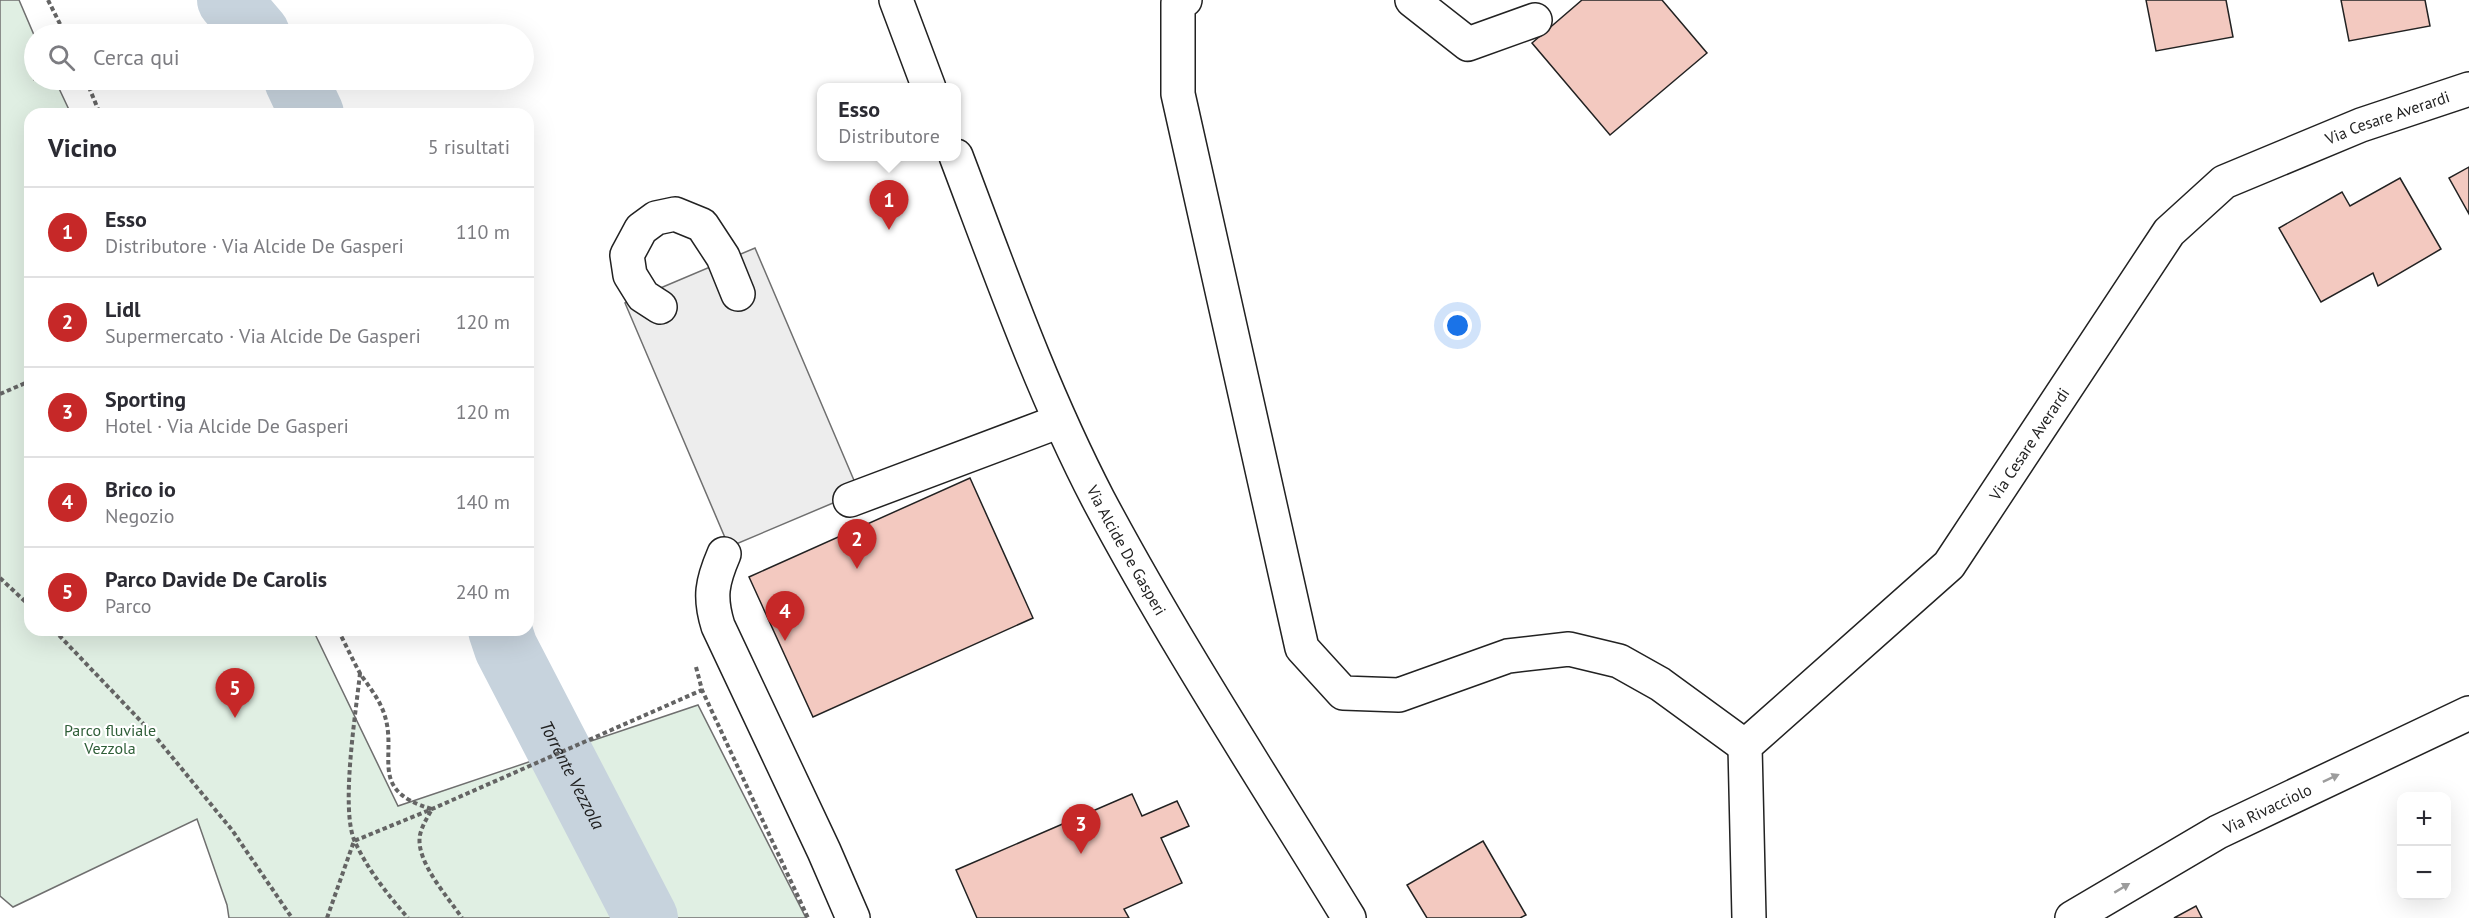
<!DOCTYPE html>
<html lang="it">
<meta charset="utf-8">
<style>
body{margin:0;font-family:"PT Sans",sans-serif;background:#f7f7f7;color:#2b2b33}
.controls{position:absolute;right:18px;bottom:18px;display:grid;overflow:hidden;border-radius:12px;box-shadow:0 6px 24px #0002}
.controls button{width:54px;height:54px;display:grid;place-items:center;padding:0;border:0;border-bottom:2px solid #e1e1e2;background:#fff;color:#2b2b33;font:30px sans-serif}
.you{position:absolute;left:1458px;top:326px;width:21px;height:21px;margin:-15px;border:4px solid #fff;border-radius:50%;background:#1a73e8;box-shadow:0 0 0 9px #1a73e833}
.badge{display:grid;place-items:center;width:39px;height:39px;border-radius:50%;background:#c62828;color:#fff;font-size:20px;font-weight:700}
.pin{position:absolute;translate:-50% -50px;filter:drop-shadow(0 2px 3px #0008)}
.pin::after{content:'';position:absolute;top:32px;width:21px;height:18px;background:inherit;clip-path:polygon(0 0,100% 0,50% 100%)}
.popup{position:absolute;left:817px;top:83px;width:144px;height:78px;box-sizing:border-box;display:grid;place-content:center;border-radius:12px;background:#fff;filter:drop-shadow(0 2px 4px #0005);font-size:20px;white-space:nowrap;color:#7c7c81}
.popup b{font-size:22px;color:#2b2b33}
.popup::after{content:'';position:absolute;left:50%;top:100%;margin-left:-12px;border:12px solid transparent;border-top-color:#fff}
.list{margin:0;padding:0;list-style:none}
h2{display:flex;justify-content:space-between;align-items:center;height:78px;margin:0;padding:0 24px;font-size:26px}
h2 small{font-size:20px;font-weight:400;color:#7c7c81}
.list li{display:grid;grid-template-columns:39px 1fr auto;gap:18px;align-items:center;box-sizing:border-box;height:90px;padding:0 24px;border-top:2px solid #e1e1e2}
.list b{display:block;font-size:22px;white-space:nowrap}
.list p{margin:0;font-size:20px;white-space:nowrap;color:#7c7c81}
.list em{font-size:20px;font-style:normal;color:#7c7c81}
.icon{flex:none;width:33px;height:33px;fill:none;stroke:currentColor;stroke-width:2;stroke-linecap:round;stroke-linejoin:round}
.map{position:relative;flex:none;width:2469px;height:918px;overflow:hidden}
.search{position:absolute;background:#fff;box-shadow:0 6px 24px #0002;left:24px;top:24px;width:510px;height:66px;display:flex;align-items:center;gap:15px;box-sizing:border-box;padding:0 21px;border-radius:33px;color:#7c7c81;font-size:22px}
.panel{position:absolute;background:#fff;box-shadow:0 6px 24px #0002;left:24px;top:108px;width:510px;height:528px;border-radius:18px}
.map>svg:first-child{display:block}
</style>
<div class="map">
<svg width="2469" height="918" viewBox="0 0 2469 918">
<rect width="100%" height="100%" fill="#fff"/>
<path fill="#e0efe3" stroke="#6f6f6f" stroke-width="1.5" d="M0 0H19L34 35V80H55L71 114H30V630H313L398 806 698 705 806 918H229L227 905 197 819 13 907 0 896Z"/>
<path fill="#ededed" stroke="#6f6f6f" stroke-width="1.5" d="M755 248 859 492 729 547 625 303Z"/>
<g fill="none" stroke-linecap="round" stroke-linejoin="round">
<g stroke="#c7d3dd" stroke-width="64">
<path d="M229 0 258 34"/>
<path d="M296 80 312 114"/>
<path id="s1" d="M500 630 506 648 646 918"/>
</g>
</g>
<path fill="#f3c9c0" stroke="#222" stroke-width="1.5" d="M1582 0H1662L1707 53 1610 135 1532 43Z
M2146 0H2226L2233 37 2156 51Z
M2341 0H2425L2430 26 2349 41Z
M2469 167V214L2449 178Z
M2400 178 2441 249 2378 286 2373 273 2321 302 2279 228 2342 192 2350 206Z
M970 478 1033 618 813 717 749 577Z
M1132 794 1142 816 1177 801 1189 826 1161 838 1182 883 1124 909 1129 918H977L956 870Z
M1483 841 1526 915 1520 918H1427L1407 885Z
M2196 906 2202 918H2174Z"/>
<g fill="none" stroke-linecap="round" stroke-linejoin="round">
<g stroke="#222" stroke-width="36">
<g id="minor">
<path d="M1185 0 1178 3V94L1302 648 1343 693 1399 695 1508 656 1569 649 1619 661 1660 684 1745 746"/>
<path d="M1412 0 1468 44 1535 20"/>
<path d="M660 307 643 296 630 275 627 255 641 229 656 218 675 214 702 225 723 257 738 294"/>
<path d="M850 500 1060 421"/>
<path d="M724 554C712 582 709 597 718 626L824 851 853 918"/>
<path id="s2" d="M1749 918 1745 746 1949 565 2169 232 2224 182 2361 125 2469 89"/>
<path id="s3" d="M2072 918 2218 832 2469 713"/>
</g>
</g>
<g stroke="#222" stroke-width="36">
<g id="major">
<path d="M896 0 929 88"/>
<path id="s4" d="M956 156C1000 272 1041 389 1098 499 1174 642 1264 779 1349 918"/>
</g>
</g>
<path stroke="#646464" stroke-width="4" stroke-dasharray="4.5 3" stroke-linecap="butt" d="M48 0 65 34
M86 80 100 114
M0 394 30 381
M0 578 30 606
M54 630 154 735 232 830 292 918
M338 630C346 645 353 661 361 675 368 685 376 695 381 706 403 752 362 789 432 809 427 818 422 826 420 835 415 861 448 897 462 918
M696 667 702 690 808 918
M360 673C356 712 340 810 355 842 368 870 388 895 408 918
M327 918 354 841 432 809 702 690"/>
<use href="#minor" stroke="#fff" stroke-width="33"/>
<use href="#major" stroke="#fff" stroke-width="33"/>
</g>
<defs><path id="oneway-solid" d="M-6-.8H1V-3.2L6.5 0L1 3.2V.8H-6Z" transform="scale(1.5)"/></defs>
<g fill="#9c9c9c">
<use href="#oneway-solid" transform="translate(2331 778) rotate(-25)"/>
<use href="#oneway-solid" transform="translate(2122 888) rotate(-31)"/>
</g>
<g text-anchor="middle" stroke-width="4.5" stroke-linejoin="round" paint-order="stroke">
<g font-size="16" fill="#222" stroke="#fff">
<text dy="6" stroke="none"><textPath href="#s2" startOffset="1094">Via Cesare Averardi</textPath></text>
<text dy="6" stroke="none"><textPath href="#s2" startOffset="590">Via Cesare Averardi</textPath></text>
<text dy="6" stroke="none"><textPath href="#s4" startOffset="430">Via Alcide De Gasperi</textPath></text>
<text dy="6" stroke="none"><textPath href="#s3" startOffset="224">Via Rivacciolo</textPath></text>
</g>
<g font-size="16" fill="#2f5e38" stroke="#fff">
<text x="110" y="736">Parco fluviale<tspan x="110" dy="18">Vezzola</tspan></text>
</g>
<g font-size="18" font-style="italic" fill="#222" stroke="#fff">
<text dy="6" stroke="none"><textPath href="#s1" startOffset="162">Torrente Vezzola</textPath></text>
</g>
</g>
</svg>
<div class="controls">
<button>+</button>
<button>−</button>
</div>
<div class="you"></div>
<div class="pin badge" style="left:889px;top:230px">1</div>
<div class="popup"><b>Esso</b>Distributore</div>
<div class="pin badge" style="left:857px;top:569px">2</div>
<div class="pin badge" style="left:1081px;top:854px">3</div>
<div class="pin badge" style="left:785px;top:641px">4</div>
<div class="pin badge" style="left:235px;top:718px">5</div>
<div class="search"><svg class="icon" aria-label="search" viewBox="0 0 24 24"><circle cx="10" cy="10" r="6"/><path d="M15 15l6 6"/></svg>Cerca qui</div>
<section class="panel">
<h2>Vicino<small>5 risultati</small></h2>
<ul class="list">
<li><span class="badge">1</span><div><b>Esso</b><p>Distributore · Via Alcide De Gasperi</p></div><em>110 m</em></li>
<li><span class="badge">2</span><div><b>Lidl</b><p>Supermercato · Via Alcide De Gasperi</p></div><em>120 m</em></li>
<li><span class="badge">3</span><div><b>Sporting</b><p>Hotel · Via Alcide De Gasperi</p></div><em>120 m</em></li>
<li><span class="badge">4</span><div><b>Brico io</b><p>Negozio</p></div><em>140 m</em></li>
<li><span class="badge">5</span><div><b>Parco Davide De Carolis</b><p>Parco</p></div><em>240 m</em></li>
</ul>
</section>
</div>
